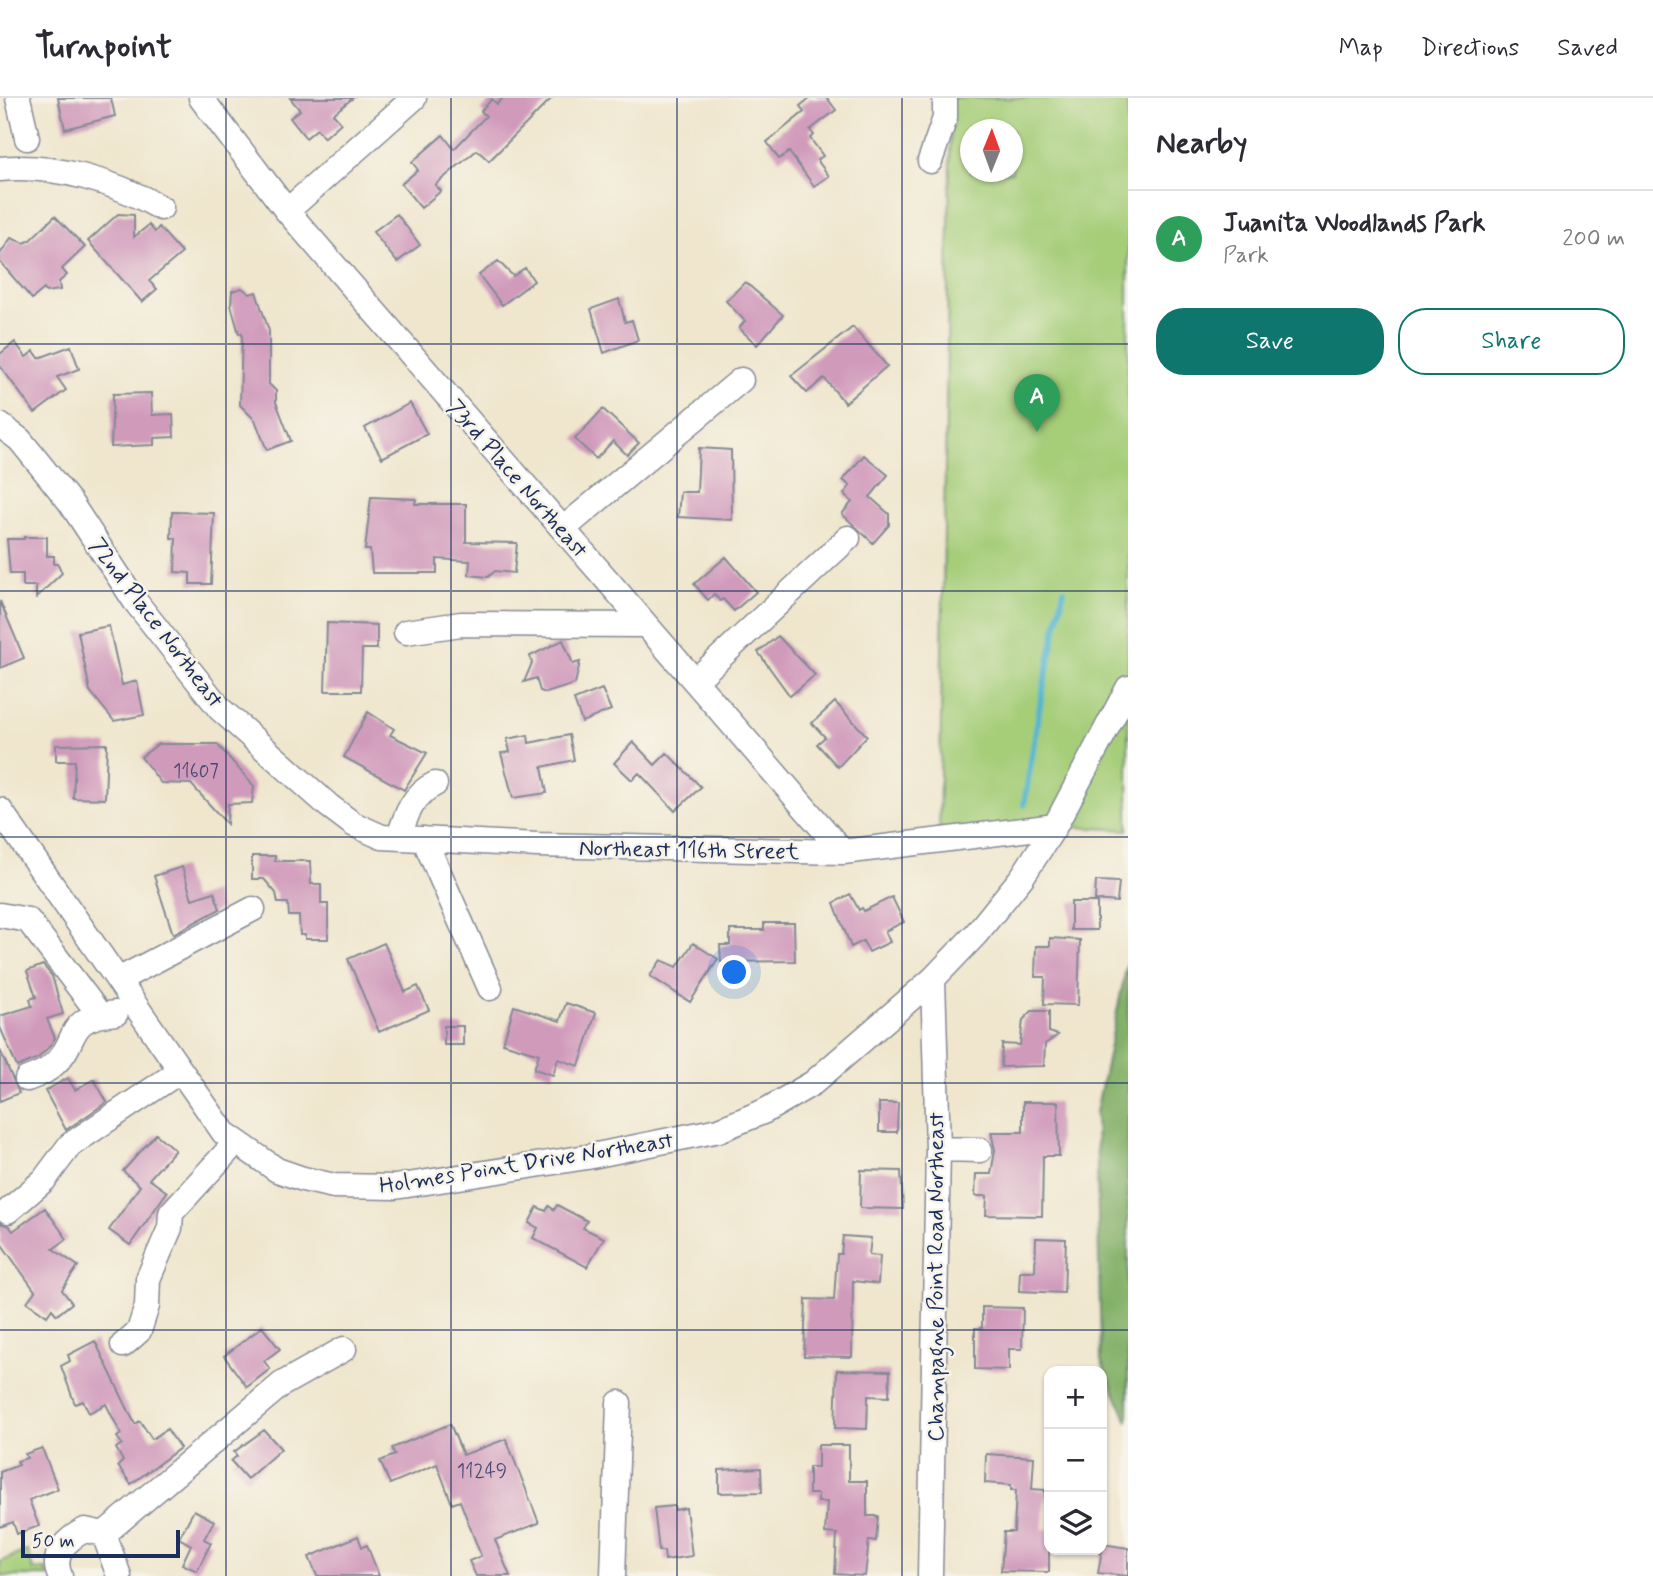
<!DOCTYPE html>
<meta charset="utf-8">
<style>
body{margin:0;font-family:Mynerve,sans-serif;background:#f2f2f3;color:#2b2b33}
.controls{position:absolute;right:21px;bottom:21px;display:grid;overflow:hidden;border-radius:14px;box-shadow:0 2px 5px #0004}
.controls button{width:63px;height:63px;display:grid;place-items:center;padding:0;border:0;border-bottom:2px solid #e1e1e2;background:#fff;color:#2b2b33;font:35px sans-serif}
.compass{position:absolute;left:960px;top:21px;width:63px;height:63px;border-radius:50%;background:#fff;box-shadow:0 2px 5px #0004;rotate:1deg}
.scale{position:absolute;left:21px;bottom:18px;width:159px;box-sizing:border-box;padding-left:7px;border:4px solid #1b2f5e;border-top:0;font-size:19px;line-height:24px;white-space:nowrap;color:#1b2f5e;-webkit-text-stroke:5px #f7f3e8;paint-order:stroke}
.you{position:absolute;left:735px;top:875px;width:24px;height:24px;margin:-18px;border:5px solid #fff;border-radius:50%;background:#1a73e8;box-shadow:0 0 0 10px #1a73e833}
.badge{display:grid;place-items:center;width:46px;height:46px;border-radius:50%;background:#0f766e;color:#fff;font-size:23px;font-weight:700}
.pin{position:absolute;translate:-50% -58px;filter:drop-shadow(0 2px 4px #0008)}
.pin::after{content:'';position:absolute;top:37px;width:24px;height:21px;background:inherit;clip-path:polygon(0 0,100% 0,50% 100%)}
.list{margin:0;padding:0;list-style:none}
h2{display:flex;justify-content:space-between;align-items:center;height:91px;margin:0;padding:0 28px;font-size:30px}
h2 small{font-size:23px;font-weight:400;color:#7c7c81}
.list li{display:grid;grid-template-columns:46px 1fr auto;gap:21px;align-items:center;box-sizing:border-box;height:98px;padding:0 28px;border-top:2px solid #e1e1e2}
.list b{display:block;font-size:26px;white-space:nowrap}
.list p{margin:0;font-size:23px;white-space:nowrap;color:#7c7c81}
.list em{font-size:23px;font-style:normal;color:#7c7c81}
.actions{display:flex;gap:14px;padding:21px 28px}
.actions a{flex:1;padding:16px 0;border:2px solid #0f766e;border-radius:28px;text-align:center;font-size:24px;color:#0f766e}
.actions .main{background:#0f766e;color:#fff}
.icon{flex:none;width:38px;height:38px;fill:none;stroke:currentColor;stroke-width:2;stroke-linecap:round;stroke-linejoin:round}
.map{position:relative;flex:none;width:1128px;height:1478px;overflow:hidden}
header{display:flex;align-items:center;gap:42px;box-sizing:border-box;height:98px;padding:0 35px;background:#fff;border-bottom:2px solid #e1e1e2}
header strong{font-size:33px}
nav{display:flex;gap:38px;margin-inline-start:auto;font-size:24px}
main{display:flex}
aside{flex:1;background:#fff}
.map>svg:first-child{display:block}
</style>
<header>
<strong>Turnpoint</strong>
<nav><a>Map</a><a>Directions</a><a>Saved</a></nav>
</header>
<main>
<div class="map">
<svg width="1128" height="1478" viewBox="0 0 1128 1478">
<rect width="100%" height="100%" fill="#f7f3e8"/>
<filter id="ink" filterUnits="userSpaceOnUse"><feTurbulence type="fractalNoise" baseFrequency=".0143" numOctaves="2"/><feDisplacementMap in="SourceGraphic" scale="14" xChannelSelector="R" yChannelSelector="G"/><feConvolveMatrix kernelMatrix="1 2 1 2 8 2 1 2 1" color-interpolation-filters="sRGB"/></filter>
<filter id="wash" filterUnits="userSpaceOnUse"><feTurbulence type="fractalNoise" baseFrequency=".00686" numOctaves="4" result="noise"/><feDisplacementMap in="SourceGraphic" scale="28" xChannelSelector="R" yChannelSelector="G"/><feGaussianBlur stdDeviation="1.57" result="paint"/><feColorMatrix in="noise" values="0 0 0 0 0 0 0 0 0 0 0 0 0 0 0 0 0 1.4 0 .05"/><feComposite in="paint" operator="in"/></filter>
<g filter="url(#wash)">
<rect width="100%" height="100%" fill="#efe6cd"/>
<path fill="#a6ce79" stroke="#607e6c" stroke-width="2" fill-rule="evenodd" d="M951 0H1128V732L1055 728 939 742ZM970 32H1012V74H970Z
M28 1452 33 1472 46 1471 49 1478H0V1464Z"/>
<path fill="#84b169" stroke="#507064" stroke-width="2" d="M1128 861V1324L1101 1263 1096 1014Z"/>
<g fill="none" stroke-linecap="round" stroke-linejoin="round">
<path stroke="#52b5d1" stroke-width="6" d="M1024 707 1041 601 1064 492"/>
</g>
<g id="blocks">
<path fill="#d09abb" d="M58 0H111L115 18 65 31Z
M290 0H353L333 16 341 25 324 40 317 31 306 40 290 20 300 12Z
M503 0H552L489 63 477 52 435 87 441 93 421 110 401 86 418 72 412 64 443 37 454 51 486 18 481 13 492 1 497 6Z
M810 0H827L836 12 810 32 814 37 810 40 823 58 817 62 829 78 814 88 789 54 779 61 767 44 804 14 800 8Z
M118 116 134 117V139L149 127 155 134 159 129 182 155 149 183 157 191 142 204 88 143Z
M397 116 420 147 397 164 373 134Z
M55 118 85 149 62 171 67 177 59 184 60 192 46 194 44 191 32 201 0 164V156L11 140 24 145 29 143Z
M498 163 513 178 525 170 534 183 502 207 479 177Z
M745 184 783 217 757 247 739 230 745 223 726 203Z
M242 190 250 196 256 194 269 233V286L276 293V304L291 343 267 352 255 322 240 307 242 235 239 236 231 207 232 193Z
M619 201 625 224 632 222 638 242 604 255 591 211Z
M853 229 887 268 845 305 824 280 807 295 791 278Z
M15 244 26 259 34 253 39 260 71 248 79 271 57 279 66 292 35 315 0 268V256Z
M151 295 152 317 173 316 174 339 154 340V347L111 349 113 296Z
M410 305 427 336 382 360 365 330Z
M603 311 639 345 627 357 613 343 596 361 575 341Z
M699 350 731 352 732 422 678 419 680 394H697Z
M864 357 888 377 870 399 889 416V427L873 445 842 416 852 404 844 396 850 388 843 382Z
M371 399 416 401 415 406H466V444L517 445 514 475 495 473 488 479 469 477 470 463 437 461V475H372L370 452H365Z
M172 414 214 415 211 486H190V475L175 474 176 440H171Z
M24 439H47V458H54V466H58L62 475 36 500V488H23V476H10L7 441H24Z
M726 459 756 494 734 513 723 501 720 503 714 496 708 502 694 486Z
M0 503 24 560 0 570Z
M327 525 377 527V551H362L361 593H325Z
M109 528 122 587 137 583 144 617 114 623 90 593 78 534Z
M778 538 815 577 790 598 758 554Z
M563 542 573 566 580 564 575 586 546 595 540 593 536 580 524 584 532 565 530 558Z
M602 591 611 612 582 624 574 602Z
M835 604 867 638 838 669 817 646 825 639 812 625Z
M368 614 394 631 390 637 427 655 404 692 344 659Z
M528 637 529 645 569 637 574 662 542 669 547 695 513 700 501 655 510 654 507 641Z
M633 644 655 667 667 655 701 689 675 713 639 675 632 682 614 665Z
M107 646 105 701 73 700 75 663H56V647Z
M158 646H217L254 688 252 705 228 706 227 726 191 686 161 685 141 659Z
M252 758H275V763H310L311 786H321V806H328V841H305V837H300L299 818H289L288 805H278L276 795 264 781H252Z
M182 769 192 801 214 794 220 811 173 836 154 778Z
M1096 783 1119 784 1117 804 1095 802Z
M850 796 859 812 862 810 864 813 892 799 904 824 885 833 890 844 869 854 863 843 851 849 834 805Z
M1071 804H1097V832H1071Z
M764 825H794L795 863 721 864 720 847H730V832H764Z
M1050 840 1080 842 1078 907 1044 906 1045 879H1035L1036 848H1050Z
M384 845 405 894 418 888 429 912 379 934 348 861Z
M693 845 718 861 690 904 650 878 661 862 677 869Z
M43 867 52 878 63 916 47 921 55 940 49 949 38 960 17 969 0 929V918L32 908 30 901 36 899 27 873Z
M566 905 596 915 579 968 558 961 553 977 534 971 539 956 503 945 514 908 560 923Z
M1032 913H1049V934L1058 937 1045 946 1044 968 1001 969 1002 946 1020 947 1023 922Z
M444 928H463V947H444Z
M0 952 19 995 0 1003Z
M68 980 75 992 94 981 107 1004 66 1032 45 993Z
M1023 1004H1058L1059 1058H1043L1042 1118 986 1117 987 1098H975L976 1076H991L995 1052 991 1034H1023Z
M879 1005H898L897 1034H879Z
M156 1036 175 1052 149 1081 167 1094 130 1147 109 1132 140 1088 123 1073Z
M861 1072 901 1073 903 1111 860 1110Z
M557 1107 587 1123 583 1130 604 1140 587 1169 533 1140 538 1130 529 1125 537 1109 546 1113 549 1108 554 1112Z
M45 1110 67 1141 53 1151 78 1168 62 1192 72 1205 57 1217 52 1211 47 1218 27 1204 35 1193 0 1144V1125L9 1128 13 1133Z
M843 1138 871 1140 869 1157 880 1158 878 1186 853 1183 852 1259 804 1258 806 1201 834 1202 837 1156H841Z
M1036 1140 1066 1141 1064 1195 1019 1193 1020 1173H1035Z
M982 1209 1023 1210 1022 1251H1009V1272L975 1271V1230H982Z
M262 1229 280 1251 264 1263 270 1271 247 1289 224 1258Z
M95 1243 135 1326 140 1323 152 1341 167 1331 180 1350 131 1386 118 1368 123 1363 116 1350 122 1346 117 1339 121 1336 106 1306 89 1315 83 1303 75 1306 61 1268 70 1263 68 1257Z
M837 1272 890 1273 889 1299 868 1298 867 1331 835 1330Z
M450 1326 463 1357 506 1341 525 1389 539 1425 495 1442 510 1478H476L469 1463 481 1458 460 1403 452 1406 437 1366 390 1386 380 1363 395 1357 392 1350Z
M264 1332 281 1351 247 1381 231 1363 237 1358 234 1354Z
M818 1347H849V1383H867V1418H878L876 1443 869 1442 865 1478 835 1476 837 1436 825 1435 827 1404H818V1396H809V1369H818Z
M42 1350 58 1391 29 1402 39 1428 17 1436 13 1424 0 1429V1374L19 1367 17 1363 27 1360 25 1356Z
M986 1356 1034 1359 1032 1391 1045 1392 1043 1431H1049V1474L1001 1473 1004 1434H1014L1016 1392H1011V1387L985 1385Z
M761 1370 762 1394 719 1395V1372Z
M674 1408 675 1412 686 1410 692 1458 665 1462 664 1453H659L654 1410Z
M194 1412 214 1423 204 1441 211 1445 197 1473 182 1466 191 1447 179 1440Z
M358 1438 362 1449 367 1447 379 1478H317L309 1459Z
M1103 1446 1128 1450V1478L1098 1475Z"/>
</g>
</g>
<g filter="url(#ink)">
<use href="#blocks" fill-opacity="0" stroke="#858a96" stroke-width="2"/>
<g fill="none" stroke-linecap="round" stroke-linejoin="round">
<g stroke="#858a96" stroke-width="27">
<path id="minor" d="M18 0 27 40
M201 0 287 113 843 754
M930 63 945 20V0
M0 71C53 66 115 83 161 110
M287 113 414 0
M0 327 20 342 70 404 135 503 220 611 329 708 353 726 382 739 537 747 843 754 1055 728
M563 431 741 282
M406 534 461 526 646 527
M695 583 848 440
M0 712 224 1035 277 1072 303 1081 334 1088 395 1089 587 1059 719 1032 765 1013 813 985 933 881 976 836 1022 779 1055 728 1128 590
M399 740C405 718 413 696 435 686
M424 741 490 890
M0 817 28 822 100 917
M118 882 253 811
M27 981C35 978 45 975 52 968 82 943 61 920 116 915
M938 1051 980 1052
M8 1113 44 1082 70 1047 180 973
M123 1247 139 1233 147 1208 148 1181 170 1130 171 1115 236 1044
M104 1436 119 1478
M60 1478C50 1456 67 1441 85 1432L104 1436 282 1286 344 1251
M613 1478 619 1305
M930 1478 938 1051 933 881"/>
</g>
<use href="#minor" stroke="#fff" stroke-width="24"/>
</g>
</g>
<path fill="none" stroke="#1b2f5e" stroke-width="2" stroke-opacity="0.55" d="M226 0V1478M451 0V1478M677 0V1478M902 0V1478M0 246H1128M0 493H1128M0 739H1128M0 985H1128M0 1232H1128"/>
<g text-anchor="middle" stroke-width="5" stroke-linejoin="round" paint-order="stroke">
<g font-size="19" fill="#484a75">
<text x="196" y="679">11607</text>
<text x="482" y="1379">11249</text>
</g>
<g font-size="23" fill="#1b2f5e" stroke="#f7f3e8">
<text transform="translate(518 380) rotate(49)" y="8">73rd Place Northeast</text>
<text transform="translate(157 524) rotate(53)" y="8">72nd Place Northeast</text>
<text transform="translate(689 751) rotate(1)" y="8">Northeast 116th Street</text>
<text transform="translate(526 1064) rotate(-9)" y="8">Holmes Point Drive Northeast</text>
<text transform="translate(935 1179) rotate(-90)" y="8">Champagne Point Road Northeast</text>
</g>
</g>
</svg>
<div class="controls">
<button>+</button>
<button>−</button>
<button><svg class="icon" aria-label="layers" viewBox="0 0 24 24"><path d="M12 4l9 5-9 5-9-5zM3 14l9 5 9-5"/></svg></button>
</div>
<svg class="compass" viewBox="-18 -18 36 36"><path d="M0-13l5 13h-10z" fill="#e53935"/><path d="M0 13l5-13h-10z" fill="#7c7c81"/></svg>
<div class="scale">50 m</div>
<div class="you"></div>
<div class="pin badge" style="left:1037px;top:334px;background:#2e9e5b">A</div>
</div>
<aside>
<h2>Nearby<small></small></h2>
<ul class="list">
<li><span class="badge" style="background:#2e9e5b">A</span><div><b>Juanita Woodlands Park</b><p>Park</p></div><em>200 m</em></li>
</ul>
<div class="actions"><a class="main">Save</a><a>Share</a></div>
</aside>
</main>
